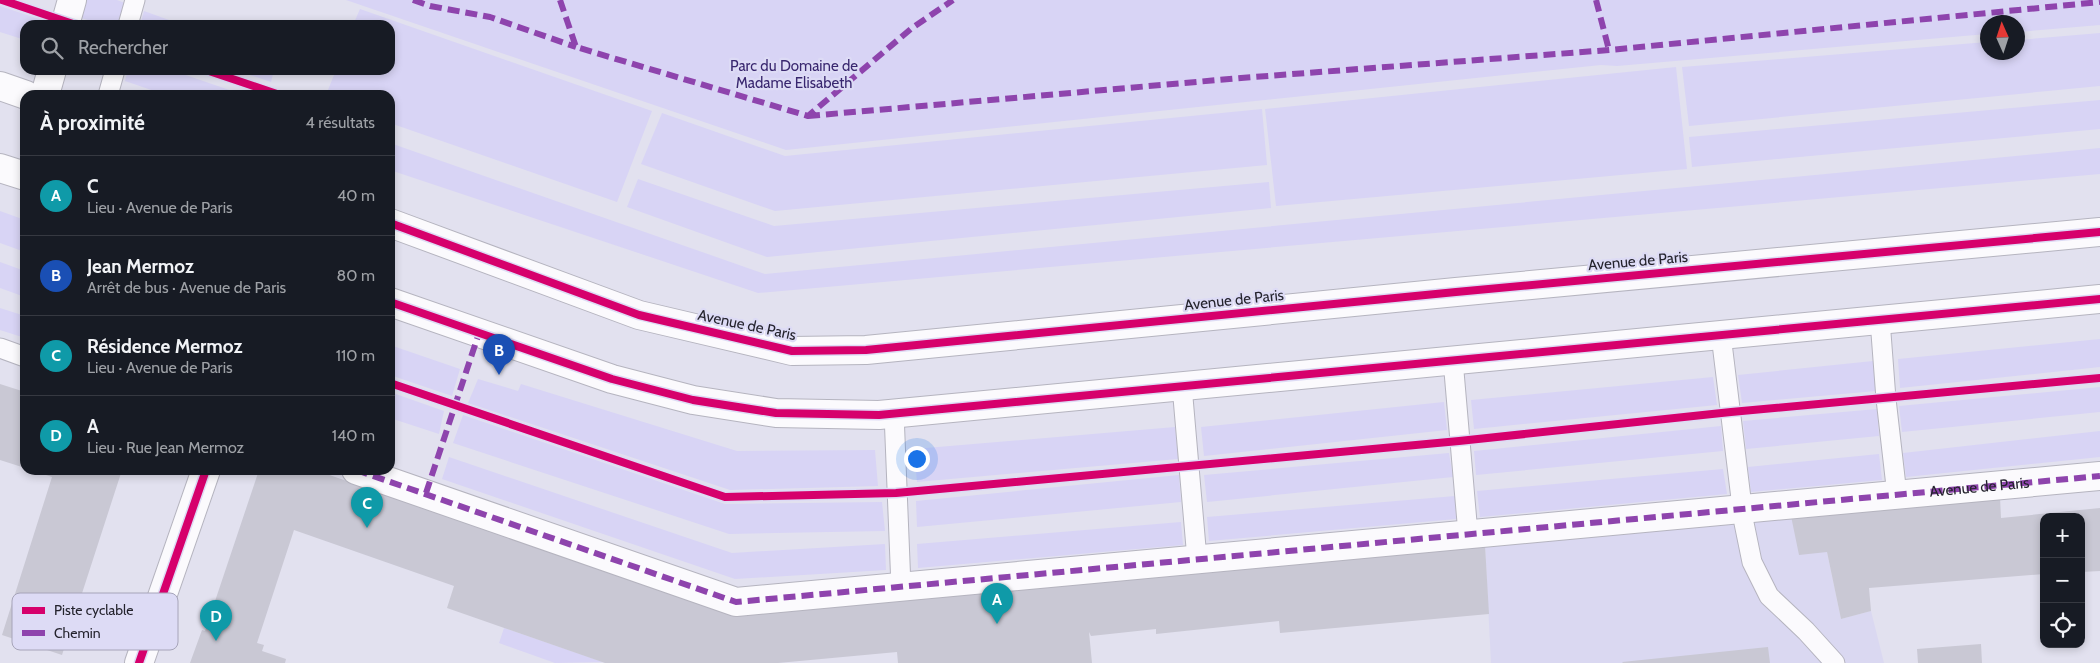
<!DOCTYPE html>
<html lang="fr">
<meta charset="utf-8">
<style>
body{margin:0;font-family:Cabin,sans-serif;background:#20242c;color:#f1f3f6}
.controls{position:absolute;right:15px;bottom:15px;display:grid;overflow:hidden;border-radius:10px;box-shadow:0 2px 8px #0003}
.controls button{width:45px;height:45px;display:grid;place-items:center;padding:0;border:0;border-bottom:1px solid #363941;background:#171b24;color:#f1f3f6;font:25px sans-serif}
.compass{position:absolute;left:1980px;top:15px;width:45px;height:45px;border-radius:50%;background:#171b24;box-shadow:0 2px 8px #0003;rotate:357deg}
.you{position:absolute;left:916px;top:458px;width:18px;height:18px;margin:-12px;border:4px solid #fff;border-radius:50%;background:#1a73e8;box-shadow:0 0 0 8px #1a73e833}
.badge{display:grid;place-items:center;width:32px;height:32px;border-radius:50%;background:#666671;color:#fff;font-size:16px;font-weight:700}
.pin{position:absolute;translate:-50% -41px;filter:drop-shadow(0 1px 2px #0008)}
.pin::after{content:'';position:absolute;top:26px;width:18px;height:15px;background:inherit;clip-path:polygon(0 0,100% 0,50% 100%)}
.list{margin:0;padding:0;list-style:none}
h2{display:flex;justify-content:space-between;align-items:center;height:65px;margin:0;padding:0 20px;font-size:21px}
h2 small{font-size:16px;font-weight:400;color:#9ea1a6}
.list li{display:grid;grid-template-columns:32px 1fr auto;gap:15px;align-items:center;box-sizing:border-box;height:80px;padding:0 20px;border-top:1px solid #363941}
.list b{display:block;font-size:19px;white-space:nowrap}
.list p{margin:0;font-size:16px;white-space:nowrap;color:#9ea1a6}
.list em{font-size:16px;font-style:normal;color:#9ea1a6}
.icon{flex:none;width:28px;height:28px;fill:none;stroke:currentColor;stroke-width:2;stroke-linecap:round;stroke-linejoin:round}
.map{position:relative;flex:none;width:2100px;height:663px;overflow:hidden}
.search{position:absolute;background:#171b24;box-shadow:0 2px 8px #0003;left:20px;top:20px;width:375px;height:55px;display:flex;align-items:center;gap:12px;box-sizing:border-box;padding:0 18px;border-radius:15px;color:#9ea1a6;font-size:19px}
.panel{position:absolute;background:#171b24;box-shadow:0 2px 8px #0003;left:20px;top:90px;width:375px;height:385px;border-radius:15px}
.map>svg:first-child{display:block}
</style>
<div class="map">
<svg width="2100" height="663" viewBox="0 0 2100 663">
<rect width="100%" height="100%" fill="#e2e1ef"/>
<path fill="#dad8f1" d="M1819 514 1841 619 1871 611 1884 663H1491L1485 545Z"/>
<path fill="#d8d4f5" d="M83 0H117L125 3 117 25H104L78 17Z
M346 0H2100V25L2018 32V22H1988L1987 34 1617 66 1601 65 786 150Z
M0 6 51 23V25H25V40L0 32Z
M360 9 652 111 617 202 390 123V95H326L336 70H390V25H353Z
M144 11 183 25H140Z
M2100 33V86L1689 126 1682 67 1987 42 1988 52H2018V40Z
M1676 67 1687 169 1276 206 1265 109Z
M128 70H171L244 95H166L125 81Z
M235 70H274L271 82Z
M2100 100V129L1692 167 1689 137Z
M1262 109 1267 165 775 211 641 164 662 113 785 156Z
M390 143 765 274 2100 148V174L758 293 390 170Z
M638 179 774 226 1269 182 1271 208 767 257 627 207Z
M0 211 25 220V252L0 243Z
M0 262 25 271V297L0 288Z
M0 308 25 316V338L0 330Z
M2100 339V367L1900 388 1898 359Z
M390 345 460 369 452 396 390 375Z
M1873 361 1876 391 1742 403 1738 375Z
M1713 377 1717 405 1474 429 1471 400Z
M478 379 518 391 521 384 737 451 875 450 878 486 730 490 468 403Z
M2100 387V412L1902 432 1899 406Z
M390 392 444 411 439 434 390 418Z
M1444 402 1447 430 1204 456 1201 427Z
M1877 409 1879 436 1746 449 1743 421Z
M463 415 725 504 882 502 885 531 729 534 453 443Z
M1721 426 1723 451 1476 475 1474 451Z
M1175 427 1178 459 917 482 914 449Z
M2100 431V457L1906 477 1903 453Z
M1449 453 1453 477 1207 502 1204 475Z
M1879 454 1882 480 1751 492 1748 467Z
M449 457 732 553 885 544 886 570 735 579 442 479Z
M1723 469 1727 494 1480 517 1477 491Z
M1179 475 1181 502 917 527 916 501Z
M1455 496 1456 519 1209 541 1207 517Z
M1181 522 1183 545 918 568 917 544Z
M504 628 603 662 555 663 499 643Z"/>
<path fill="#c9c8d4" d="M0 384 25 392V468L0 460Z
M31 470H122L62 655 2 635 52 477Z
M259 470H315L731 614 1013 590 1485 545 1489 614 1280 633 1279 621 1156 634V629L1091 636 1089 632 1092 663H898L897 652 778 663H605L447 608 454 586 294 530 257 643 264 645 262 651 286 659 285 663H190L202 630 205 631Z
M2000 497 2001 518 2100 508V571L2081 572V517H2044V574L1869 588 1871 611 1841 619 1827 552 1799 555 1791 516Z
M1981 644 1982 663H1918L1917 649Z
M1768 647 1770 663H1623L1622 662Z"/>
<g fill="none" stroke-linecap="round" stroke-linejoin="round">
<g stroke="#b5b4bf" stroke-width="21">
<path id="lane" d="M128 25 135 0
M108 95 115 70
M1880 320 1886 399 1897 495
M1721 335 1744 523 1752 562 1769 596 1806 631 1835 663
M0 348 25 357
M1453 360 1468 534
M1182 386 1197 559
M894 413 901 587"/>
</g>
<g stroke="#b5b4bf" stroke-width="30">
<g id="street">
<path d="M65 25 72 0"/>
<path d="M45 95 52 70"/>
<path id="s1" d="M356 470 736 602 2100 476"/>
</g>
</g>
<g stroke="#b5b4bf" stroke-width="30">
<path id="secondary" d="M139 663 206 470"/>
</g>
<g stroke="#b5b4bf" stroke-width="30">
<path id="primary" d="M0 86 26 95
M0 168 25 176
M390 223 639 315 792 351 866 350 1456 292 2100 232
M390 302 612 379 693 400 776 413 879 415 2100 299"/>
</g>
<use href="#lane" stroke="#fbfafd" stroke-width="19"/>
<use href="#street" stroke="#fbfafd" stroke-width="28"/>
<use href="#secondary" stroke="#fbfafd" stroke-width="28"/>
<use href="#primary" stroke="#fbfafd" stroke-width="28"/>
<path stroke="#8e44ad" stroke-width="6" stroke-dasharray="12 6" stroke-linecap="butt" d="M413 0 430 6 490 17 576 47
M560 0 576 47 808 116 912 28 953 0
M1596 0 1609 50
M808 116 1241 78 1609 50 2100 2
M356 470 736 602 2100 476
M426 493 479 333"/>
<g stroke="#dddbf5" stroke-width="11">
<path id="cycleway" d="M2 0 76 25
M206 70 277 94
M390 223 639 315 792 351 866 350 1456 292 2100 232
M390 302 612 379 693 400 776 413 879 415 2100 299
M390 383 725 497 896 493 1459 441 1731 412 2100 378
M139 663 206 470"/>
</g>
<use href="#cycleway" stroke="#d6006c" stroke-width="8"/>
</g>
<g text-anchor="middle" stroke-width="4.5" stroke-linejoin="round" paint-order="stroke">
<g font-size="15" fill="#39276f" stroke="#dddbf5">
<text x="794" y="71">Parc du Domaine de<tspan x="794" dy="17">Madame Elisabeth</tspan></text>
</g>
<g font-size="15" fill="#24232d" stroke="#dddbf5">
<text transform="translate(1638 261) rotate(-5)" y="5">Avenue de Paris</text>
<text transform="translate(1234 300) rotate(-6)" y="5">Avenue de Paris</text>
<text transform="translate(747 325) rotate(12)" y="5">Avenue de Paris</text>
<text dy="5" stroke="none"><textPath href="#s1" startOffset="1651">Avenue de Paris</textPath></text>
</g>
</g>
<rect x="12" y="593" width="166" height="57" rx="8" fill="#dddbf5" stroke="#a6a4b9" stroke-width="1"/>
<rect x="22" y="607" width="23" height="7" fill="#d6006c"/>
<rect x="22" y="630" width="23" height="6" fill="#8e44ad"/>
<g font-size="14" fill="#24232d">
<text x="54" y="615">Piste cyclable</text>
<text x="54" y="638">Chemin</text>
</g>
</svg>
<div class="controls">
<button>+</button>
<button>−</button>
<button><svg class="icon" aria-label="locate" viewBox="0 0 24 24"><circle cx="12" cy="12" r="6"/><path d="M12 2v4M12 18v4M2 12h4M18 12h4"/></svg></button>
</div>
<svg class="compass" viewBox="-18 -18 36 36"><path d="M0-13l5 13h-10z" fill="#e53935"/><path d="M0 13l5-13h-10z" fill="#9ea1a6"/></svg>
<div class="you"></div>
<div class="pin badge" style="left:997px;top:624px;background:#0f9aa8">A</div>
<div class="pin badge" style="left:499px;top:375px;background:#1a4fb4">B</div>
<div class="pin badge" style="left:367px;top:528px;background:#0f9aa8">C</div>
<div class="pin badge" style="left:216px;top:641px;background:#0f9aa8">D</div>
<div class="search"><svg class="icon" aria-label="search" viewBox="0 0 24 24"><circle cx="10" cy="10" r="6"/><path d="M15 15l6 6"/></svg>Rechercher</div>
<section class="panel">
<h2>À proximité<small>4 résultats</small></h2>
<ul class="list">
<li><span class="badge" style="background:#0f9aa8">A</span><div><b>C</b><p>Lieu · Avenue de Paris</p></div><em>40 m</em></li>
<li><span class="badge" style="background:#1a4fb4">B</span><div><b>Jean Mermoz</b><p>Arrêt de bus · Avenue de Paris</p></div><em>80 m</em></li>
<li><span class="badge" style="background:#0f9aa8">C</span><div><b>Résidence Mermoz</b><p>Lieu · Avenue de Paris</p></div><em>110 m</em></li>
<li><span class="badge" style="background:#0f9aa8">D</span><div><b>A</b><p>Lieu · Rue Jean Mermoz</p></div><em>140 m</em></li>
</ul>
</section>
</div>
